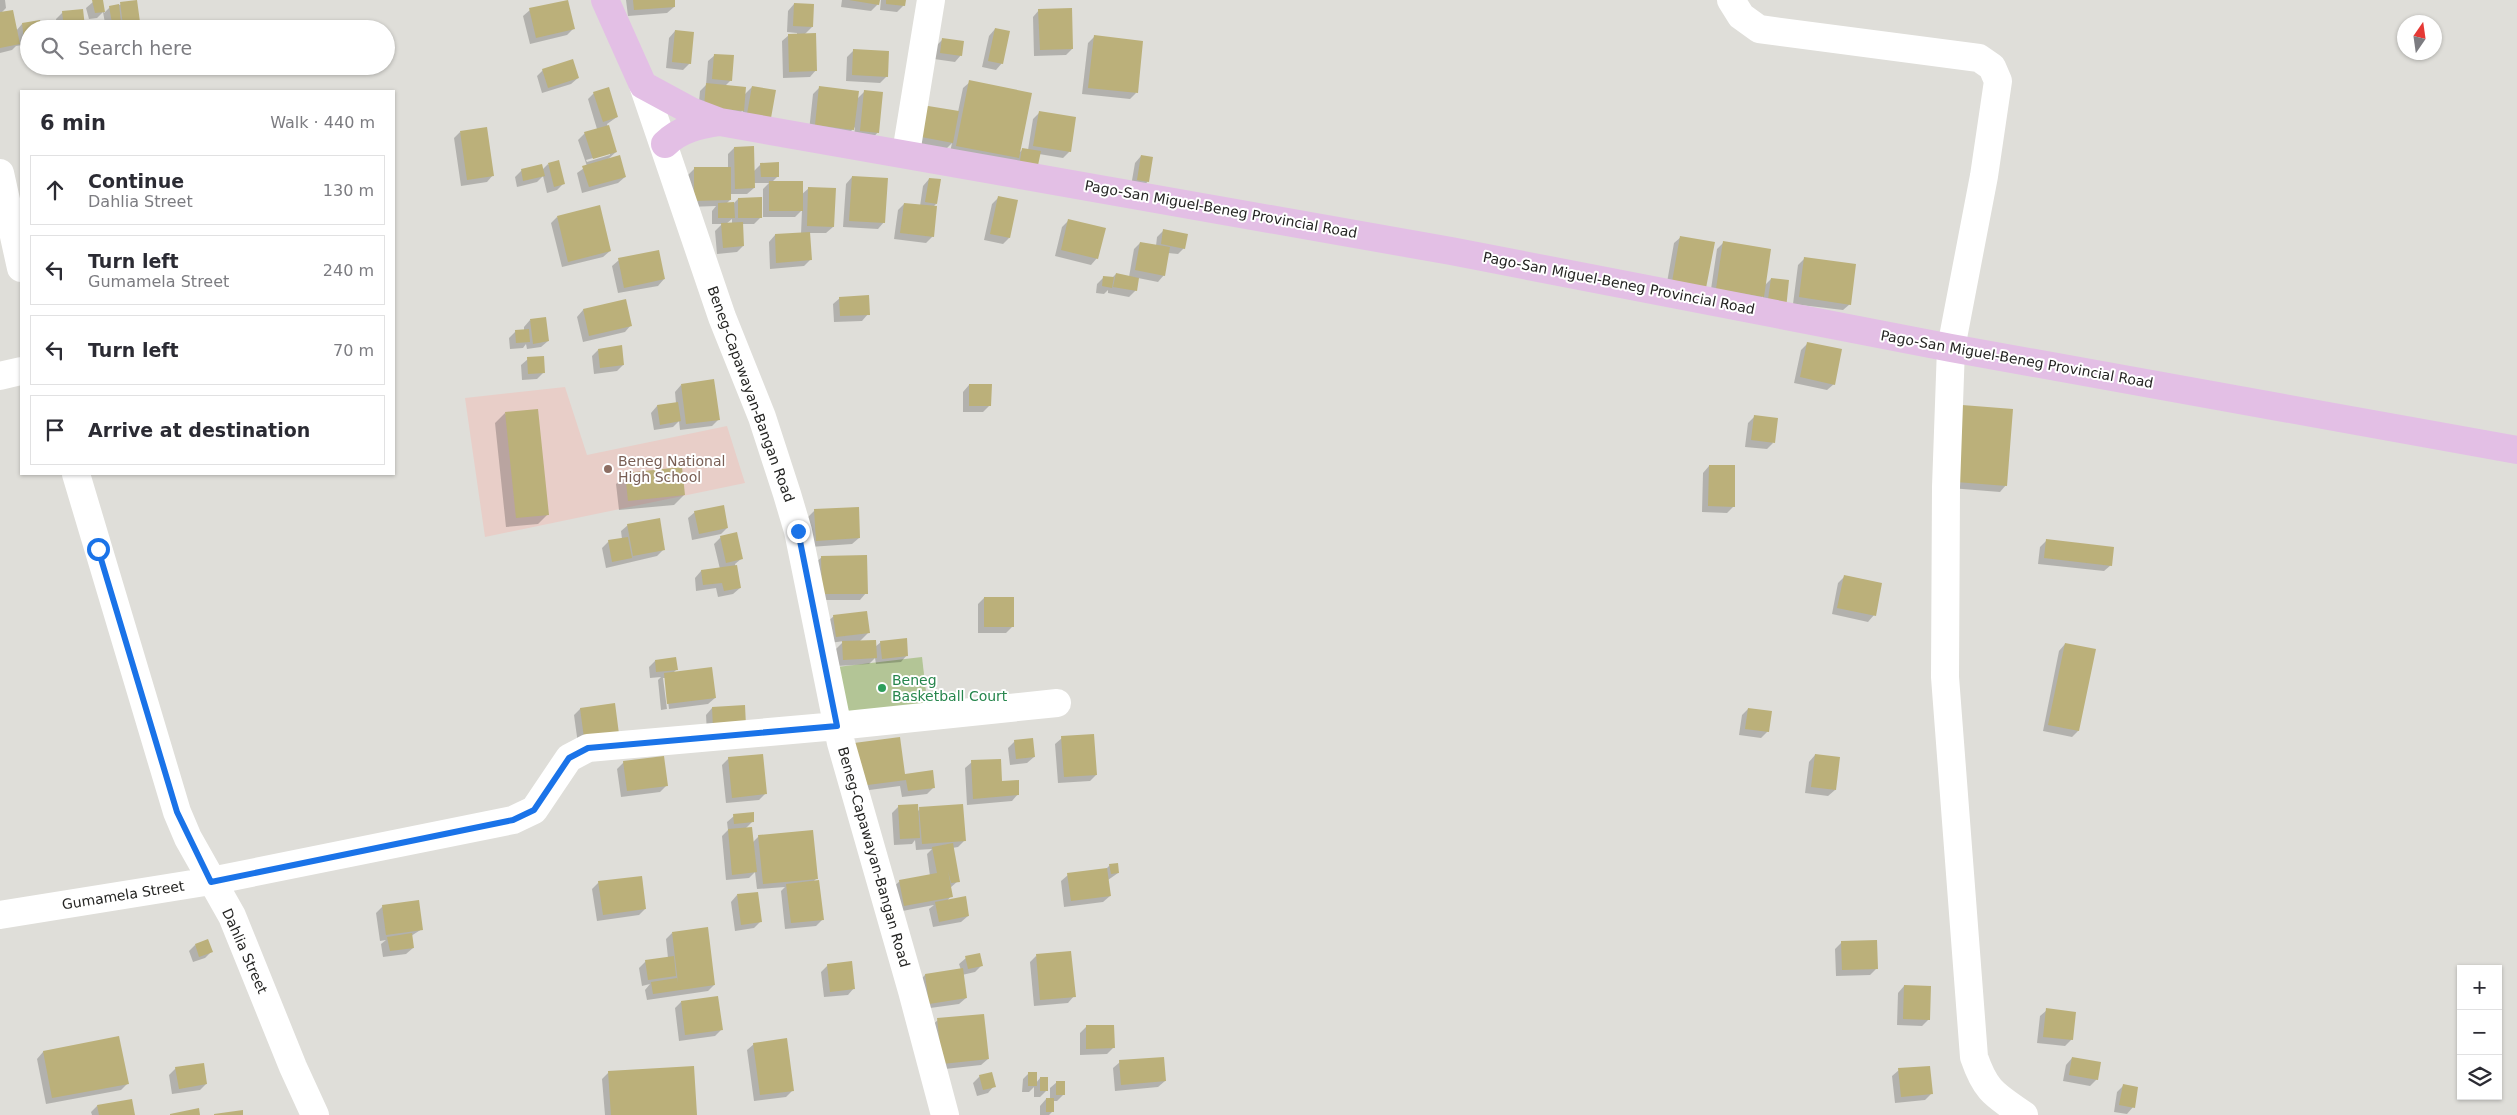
<!DOCTYPE html>
<meta charset="utf-8">
<style>
body{margin:0;font-family:"DejaVu Sans",sans-serif;background:#f7f7f7;color:#2b2b33}
.controls{position:absolute;right:15px;bottom:15px;display:grid;overflow:hidden;border-radius:0px;box-shadow:0 1px 4px #0004}
.controls button{width:45px;height:45px;display:grid;place-items:center;padding:0;border:0;border-bottom:1px solid #e1e1e2;background:#fff;color:#2b2b33;font:25px sans-serif}
.compass{position:absolute;left:2397px;top:15px;width:45px;height:45px;border-radius:50%;background:#fff;box-shadow:0 1px 4px #0004;rotate:13deg}
.stop{position:absolute;width:15px;height:15px;margin:-11px;border:4px solid #1a73e8;border-radius:50%;background:#fff}
.stop.end{background:#1a73e8;border-color:#fff;box-shadow:0 1px 5px #0008}
.list{margin:0;padding:0;list-style:none}
h2{display:flex;justify-content:space-between;align-items:center;height:65px;margin:0;padding:0 20px;font-size:21px}
h2 small{font-size:16px;font-weight:400;color:#7c7c81}
.list li{display:grid;grid-template-columns:32px 1fr auto;gap:15px;align-items:center;box-sizing:border-box;height:70px;margin:0 10px 10px;padding:0 10px;border:1px solid #e1e1e2;border-radius:0px}
.list b{display:block;font-size:19px;white-space:nowrap}
.list p{margin:0;font-size:16px;white-space:nowrap;color:#7c7c81}
.list em{font-size:16px;font-style:normal;color:#7c7c81}
.icon{flex:none;width:28px;height:28px;fill:none;stroke:currentColor;stroke-width:2;stroke-linecap:round;stroke-linejoin:round}
.map{position:relative;flex:none;width:2517px;height:1115px;overflow:hidden}
.search{position:absolute;background:#fff;box-shadow:0 1px 4px #0004;left:20px;top:20px;width:375px;height:55px;display:flex;align-items:center;gap:12px;box-sizing:border-box;padding:0 18px;border-radius:28px;color:#7c7c81;font-size:19px}
.panel{position:absolute;background:#fff;box-shadow:0 1px 4px #0004;left:20px;top:90px;width:375px;height:385px;border-radius:0px}
.map>svg:first-child{display:block}
</style>
<div class="map">
<svg width="2517" height="1115" viewBox="0 0 2517 1115">
<rect width="100%" height="100%" fill="#dfded9"/>
<path fill="#e8cec8" d="M565 387 587 455 727 426 745 483 485 537 465 398Z"/>
<path fill="#b3c596" d="M922 657 928 709 843 717 837 667Z"/>
<path fill="#0003" fill-rule="evenodd" d="M0 0H5L6 8 0 14 16 31 22 24 29 29V44L16 46 12 50 0 53Z
M102 0 104 13 110 7 136 1 139 22 132 28 117 29 116 25 113 28 106 29 103 12 97 18 89 19 86 8 93 2Z
M626 0H673L674 7 667 13 628 16Z
M842 0H878V4L871 11 841 7Z
M881 0H904V5L897 12 880 10Z
M794 4 812 27 804 35 816 70 810 77 783 78 782 41 789 35H797V33L787 32 788 11Z
M530 10 574 28 567 35 530 44 523 16Z
M1039 10 1072 49 1066 55 1034 56 1033 17Z
M63 12 84 27 57 29 56 19Z
M995 29 1002 63 996 70 982 67 989 36Z
M675 31 690 63 683 70 666 68 669 38Z
M1094 37 1136 93 1130 99 1082 94 1088 43Z
M943 39 961 55 955 62 934 59 936 46Z
M854 50 887 76 880 83 846 81 847 57Z
M715 55 731 80 725 86 744 95 752 87 775 91 741 120 743 110 736 117 698 113 700 91 706 85 708 61Z
M543 70 578 78 571 84 542 93 537 76Z
M970 82 1018 154 1023 149 1028 150 1033 119 1039 113 1070 151 1063 158 1039 154 1015 165 1016 160 1011 164 950 152 952 143 946 149 910 143 958 112 963 88Z
M820 87 856 100 864 92 878 132 872 139 854 137 855 127 846 136 809 131 813 94Z
M594 93 617 117 607 124 616 152 607 160 625 177 618 183 582 193 577 173 587 166 578 140 585 133 597 129 588 99ZM610 153V155L587 162 586 160Z
M460 132 493 175 487 182 461 186 454 138Z
M734 148 753 172 761 164 778 176 772 182 801 195 809 188 833 227 826 233H809L810 260 804 266 770 269 769 242 775 235 801 234 802 210 795 217H763V189L769 183H754V188L747 194H730V200L726 204H733L738 199 761 217 754 224H741L743 246 737 252 717 254 715 231 722 224H712V211L716 206 688 207V175L694 169 728 168V154ZM732 219V224H726Z
M1141 156 1148 181 1142 188 1131 186 1135 163Z
M548 164 563 184 557 190 547 193 543 176 537 182 517 187 515 177 521 171 541 165 542 170Z
M852 177 884 222 878 229 843 227 846 184Z
M929 179 936 204 933 207V236L926 243 894 239 898 210 904 204 920 206 923 186Z
M998 198 1009 238 1003 244 984 240 992 204Z
M557 217 610 251 603 257 562 267 551 223Z
M1069 220 1097 258 1091 265 1055 256 1062 227Z
M1164 230 1184 248 1178 254 1168 253 1164 275 1158 282 1138 278 1136 290 1129 297 1108 293V290L1104 294 1096 293 1097 284 1104 277 1112 278 1116 274 1129 277 1134 249 1140 243 1156 246 1157 237Z
M1681 237 1713 243 1666 288 1674 243Z
M1723 243 1764 286 1771 279 1788 281 1761 313 1763 296 1756 303 1710 296 1717 249Z
M1805 258 1850 304 1843 310 1793 304 1798 265Z
M619 260 664 279 658 286 618 293 612 266Z
M840 298 868 314 862 321 834 322 833 304Z
M583 310 631 325 625 332 583 342 577 317Z
M530 320 548 341 541 347 527 349 526 344 523 348 510 349 509 338 516 331H524V327Z
M1808 343 1834 384 1827 390 1794 383 1801 350Z
M598 350 623 365 617 371 594 374 592 356Z
M528 359 544 372 537 379 522 380 521 365Z
M681 385 719 419 712 426 680 430 679 421 673 427 654 430 651 413 657 406 676 403 675 392Z
M969 385 990 405 983 412H963V392Z
M2012 410 2006 485 2000 492 1950 488Z
M505 413 548 514 538 524 506 527 495 423Z
M1755 416 1773 443 1767 449 1745 447 1748 423Z
M1709 466 1734 506 1727 513 1702 512 1703 473Z
M626 474 684 495 674 505 619 510 616 484Z
M815 510 859 538 852 544 810 547 808 517Z
M695 512 727 528 721 534 692 540 688 518Z
M628 525 663 550 657 556 606 568 602 548 609 541 622 539 621 531Z
M721 537 741 559 735 564 740 588 733 594 718 597 716 588 696 591 695 578 701 571 720 569 714 544Z
M2047 540 2111 565 2104 571 2038 564 2040 547Z
M822 557 866 593 860 600H816L815 563Z
M1844 577 1874 615 1868 622 1832 614 1838 583Z
M984 598 1012 627 1006 633H978V604Z
M834 616 868 633 859 642 875 647 881 642 907 655 901 662 876 664 875 658 869 664 837 666 836 649 844 641 830 643 827 622Z
M2065 644 2078 731 2072 737 2043 731 2059 651Z
M655 661 677 669 673 673 715 698 708 704 669 709 665 678H663L667 709 661 710 658 680 661 677 650 678 649 667Z
M614 705 578 744 574 715 580 709Z
M744 707 707 734 706 715 712 708Z
M1748 709 1768 731 1761 738 1739 735 1742 715Z
M1062 738 1096 775 1090 781 1058 783 1055 744Z
M1015 741 1034 757 1027 763 1010 765 1008 748Z
M848 750 904 775 934 787 927 794 902 797 900 786 854 792Z
M1815 755 1835 790 1828 796 1805 793 1809 762Z
M729 758 765 794 759 800 726 803 722 765Z
M624 762 666 786 660 792 621 797 617 769Z
M972 762 1001 782 1018 794 1012 801 967 805 965 768Z
M899 806 917 812 920 809 964 841 958 847 952 848 958 881 950 888 951 896 947 901 968 916 961 922 933 927 929 909 934 905 897 912 893 887 900 881 930 876 927 854 932 849 916 850 915 840 912 844 894 845 892 813Z
M734 816 753 821 746 828 753 842 759 836 817 878 813 882 823 919 816 926 785 929 781 891 785 887 757 889 755 872 749 878 726 880 722 836 728 830 727 822Z
M1110 865 1118 873 1108 880 1110 896 1103 902 1064 907 1061 881 1068 875 1105 870Z
M599 882 645 909 639 915 597 921 592 889Z
M737 895 760 922 754 928 735 931 731 902Z
M383 906 422 929 411 936 413 948 406 954 383 957 381 944 386 940 380 941 376 913Z
M672 933 714 985 708 991 647 1000 645 990 650 984 642 986 639 968 646 961 668 958 666 939Z
M1842 942 1876 969 1870 975 1836 976 1835 949Z
M195 945 211 952 205 958 193 962 189 951Z
M1036 956 1074 996 1068 1003 1034 1006 1030 962Z
M966 958 982 965 975 972 962 975 966 998 959 1004 923 1009 919 981 925 975 961 970 959 964Z
M828 965 854 988 848 995 824 997 821 972Z
M1904 986 1929 1019 1922 1026 1897 1025 1898 993Z
M681 1002 721 1030 715 1036 679 1041 675 1008Z
M2047 1010 2072 1039 2065 1046 2037 1043 2040 1016Z
M938 1020 988 1059 981 1065 936 1070 931 1026Z
M1086 1027 1113 1048 1107 1054 1080 1055V1033Z
M118 1038 128 1083 121 1090 46 1104 37 1059 43 1052Z
M754 1044 792 1091 786 1097 754 1101 747 1050Z
M2072 1058 2097 1079 2090 1086 2063 1081 2066 1065Z
M1120 1062 1165 1081 1158 1087 1115 1091 1113 1068Z
M176 1068 206 1084 200 1090 172 1094 169 1075Z
M1899 1070 1931 1094 1925 1100 1895 1103 1892 1076Z
M609 1072 696 1115H605L602 1079Z
M1029 1073 1036 1083 1040 1078 1047 1090 1040 1097H1034V1087L1029 1092H1022L1023 1079Z
M980 1076 994 1086 988 1093 977 1096 973 1083Z
M1057 1082 1064 1094 1057 1101H1053V1111L1049 1115H1040V1106L1046 1099H1050V1088Z
M2123 1086 2133 1107 2127 1114 2114 1112 2117 1092Z
M97 1106 134 1115H92L91 1112Z"/>
<path fill="#bbb07a" d="M92 0H103L105 12 95 13Z
M137 0 140 22 123 25 120 2Z
M568 0 575 29 536 38 529 8Z
M633 0H675V7L634 10Z
M849 0H880L879 5Z
M886 0H906L905 6 886 4Z
M794 3 814 4 813 27 793 26Z
M119 4 121 22 112 23 109 6Z
M1072 8 1073 49 1040 50 1038 9Z
M83 9 85 27 64 29 62 11Z
M13 10 20 44 0 48V12Z
M40 20 41 29H29V39L24 40 22 23Z
M995 28 1010 31 1003 64 988 61Z
M675 30 694 32 691 64 672 62Z
M816 33 817 71 789 72 788 34Z
M1094 35 1143 41 1138 93 1088 88Z
M942 38 964 41 962 56 940 53Z
M853 49 889 51 888 77 852 75Z
M714 54 734 55 732 81 712 79Z
M573 59 579 78 548 88 542 69Z
M969 80 1032 93 1019 158 956 146Z
M706 83 746 87 744 111 704 107Z
M752 86 776 90 771 118 747 114Z
M819 86 859 91 854 130 815 125Z
M609 87 618 117 603 122 593 92Z
M864 90 883 92 879 133 860 131Z
M922 105 959 111 953 143 916 136Z
M1039 111 1076 117 1071 152 1033 146Z
M609 125 617 152 593 159 584 132Z
M487 127 494 176 467 180 460 131Z
M754 146 755 188 735 189 734 147Z
M1022 148 1041 151 1037 170 1019 167Z
M620 155 626 177 589 187 582 166Z
M1141 155 1153 157 1149 182 1137 180Z
M559 160 565 184 554 187 548 163Z
M779 162V177H761L760 163Z
M542 164 545 176 523 181 521 169Z
M694 167H731V200L694 201Z
M852 176 888 178 885 223 849 221Z
M929 178 941 179 937 204 925 202Z
M769 181H803V211H769Z
M808 187 836 188 834 227 807 226Z
M998 196 1018 200 1010 238 990 234Z
M762 197V218H738V198Z
M734 202 735 218H718V203Z
M904 203 937 206 934 237 900 233Z
M600 205 611 251 568 262 557 216Z
M1068 219 1106 228 1098 259 1061 250Z
M743 222 744 246 723 248 721 223Z
M1163 229 1188 234 1185 249 1161 244Z
M810 232 812 260 776 263 775 234Z
M1680 236 1715 242 1706 288 1672 282Z
M1723 241 1771 249 1764 297 1716 289Z
M1140 242 1170 247 1165 276 1135 270Z
M659 250 665 279 624 288 618 258Z
M1804 257 1856 264 1851 305 1799 297Z
M1116 273 1139 278 1137 291 1113 287Z
M1103 276 1114 277 1112 288 1102 286Z
M1771 278 1789 280 1786 309 1767 307Z
M869 295 870 315 840 316 839 297Z
M626 299 632 326 589 336 583 309Z
M546 317 549 341 533 344 530 319Z
M529 329 530 342 516 343 515 330Z
M1807 342 1842 349 1835 385 1800 377Z
M622 345 624 365 600 368 598 349Z
M544 356 545 373 528 374 527 357Z
M714 379 720 420 686 424 681 384Z
M969 384H992L991 406H969Z
M678 402 681 421 660 425 657 405Z
M1962 405 2013 409 2007 486 1956 482Z
M538 409 549 515 516 518 505 412Z
M1754 415 1778 418 1775 443 1751 440Z
M1709 465H1735V507L1708 506Z
M682 467 685 495 628 501 625 473Z
M724 505 728 528 699 534 694 511Z
M859 507 860 538 816 541 814 509Z
M660 518 665 550 633 556 627 524Z
M737 532 743 559 726 563 720 536Z
M628 537 632 558 612 562 608 540Z
M2046 539 2114 547 2112 566 2044 558Z
M867 555 868 594H822L821 556Z
M737 565 741 588 724 591 722 583 703 585 701 570Z
M1844 575 1882 583 1876 616 1837 608Z
M984 597H1014V627H984Z
M867 611 870 633 836 637 833 615Z
M907 638 908 656 882 659 880 641Z
M876 640 877 658 843 660 842 641Z
M2065 643 2096 649 2079 731 2048 725Z
M676 657 678 670 656 672 655 660Z
M712 667 716 698 667 704 664 673Z
M615 703 619 734 584 738 580 708Z
M745 705 746 726 713 728 712 707Z
M1748 708 1772 711 1769 732 1745 729Z
M1094 734 1097 775 1064 777 1061 736Z
M900 737 905 774 933 770 935 788 908 791 906 780 860 786 854 743Z
M1033 738 1035 757 1016 759 1014 740Z
M763 754 767 794 732 798 728 757Z
M1815 754 1840 757 1836 790 1811 787Z
M664 756 668 786 627 791 623 761Z
M1001 759 1002 781 1019 780V795L973 799 971 760Z
M918 804 920 838 900 839 898 805Z
M963 804 966 841 922 844 919 807Z
M754 812V822L734 824 733 814Z
M752 827 757 872 732 875 728 829Z
M813 830 818 879 763 884 758 835Z
M953 843 960 882 951 883 948 871 953 897 904 906 899 880 937 873 932 847Z
M1118 863 1119 873 1111 874 1109 864Z
M1107 868 1111 896 1071 901 1067 873Z
M642 876 646 909 603 915 598 881Z
M819 880 824 920 791 923 786 884Z
M758 892 762 922 741 925 737 894Z
M966 896 969 916 939 922 935 902Z
M419 900 423 930 386 935 382 905Z
M708 927 715 985 653 994 651 982 677 978 678 983 672 932Z
M412 933 414 948 390 951 387 937Z
M208 939 213 952 199 957 195 944Z
M1877 940 1878 969 1842 970 1841 941Z
M1071 951 1076 997 1040 1000 1036 954Z
M980 953 983 966 968 969 965 956Z
M674 956 676 976 648 980 645 960Z
M852 961 855 989 830 992 827 964Z
M963 968 967 998 929 1004 925 974Z
M1904 985 1931 986 1930 1020 1903 1019Z
M718 996 723 1030 685 1035 681 1001Z
M2046 1008 2076 1012 2073 1040 2043 1037Z
M984 1014 989 1059 942 1064 937 1018Z
M1086 1025H1114L1115 1048 1086 1049Z
M119 1036 129 1084 52 1098 43 1051Z
M787 1038 794 1091 760 1095 753 1043Z
M1164 1057 1166 1081 1121 1085 1119 1060Z
M2072 1057 2101 1062 2098 1080 2069 1075Z
M204 1063 207 1084 179 1089 175 1067Z
M694 1066 697 1115H611L608 1071Z
M1930 1066 1933 1094 1901 1097 1898 1068Z
M992 1072 996 1087 983 1090 979 1075Z
M1028 1072H1037V1086H1028Z
M1040 1077H1048V1091H1040Z
M1056 1081H1065V1095H1056Z
M2123 1084 2138 1087 2135 1108 2119 1105Z
M1046 1098H1054V1112H1046Z
M132 1099 135 1115H99L97 1105Z
M199 1108 200 1115H170V1114Z
M243 1110V1115H214V1114Z"/>
<g fill="none" stroke-linecap="round" stroke-linejoin="round">
<path stroke="#fff" stroke-width="28" d="M1731 0 1741 16 1759 29 1979 58 1992 67 1998 81 1984 176 1951 348 1946 487 1945 677 1974 1057C1986 1092 1995 1095 2024 1115
M643 85 722 317 762 417 787 494 798 531 841 743 912 991 945 1115
M906 153 931 0
M0 173 21 268
M0 376 21 371
M76 474 177 812 188 838 232 916 293 1067 315 1115
M0 915 211 881 513 820 534 810 569 758 588 748 837 726 1057 703"/>
<path stroke="#e3bfe5" stroke-width="28" d="M605 0 643 85 691 111 720 122 1451 251 1951 348 2517 450
M665 144C680 129 699 125 720 122"/>
</g>
<g fill="none" stroke-linecap="round" stroke-linejoin="round">
<path stroke="#1a73e8" stroke-width="6" d="M98 549 177 812 211 882 513 820 534 810 569 758 588 748 837 726 798 531"/>
</g>
<circle fill="#8d6e63" stroke="#fff" stroke-width="2" cx="608" cy="469" r="5"/>
<circle fill="#2e9e5b" stroke="#fff" stroke-width="2" cx="882" cy="688" r="5"/>
<g text-anchor="middle" stroke-width="4" stroke-linejoin="round" paint-order="stroke">
<g font-size="14" fill="#252523" stroke="#fff">
<text transform="translate(1221 209) rotate(10)" y="5">Pago-San Miguel-Beneg Provincial Road</text>
<text transform="translate(1619 283) rotate(11)" y="5">Pago-San Miguel-Beneg Provincial Road</text>
<text transform="translate(2017 359) rotate(10)" y="5">Pago-San Miguel-Beneg Provincial Road</text>
<text transform="translate(751 394) rotate(70)" y="5">Beneg-Capawayan-Bangan Road</text>
<text transform="translate(874 857) rotate(74)" y="5">Beneg-Capawayan-Bangan Road</text>
<text transform="translate(123 895) rotate(-9)" y="5">Gumamela Street</text>
<text transform="translate(245 951) rotate(66)" y="5">Dahlia Street</text>
</g>
<g font-size="14" fill="#785e54" stroke="#fff" text-anchor="start">
<text x="618" y="466">Beneg National<tspan x="618" dy="16">High School</tspan></text>
</g>
<g font-size="14" fill="#27864d" stroke="#fff" text-anchor="start">
<text x="892" y="685">Beneg<tspan x="892" dy="16">Basketball Court</tspan></text>
</g>
</g>
</svg>
<div class="controls">
<button>+</button>
<button>−</button>
<button><svg class="icon" aria-label="layers" viewBox="0 0 24 24"><path d="M12 4l9 5-9 5-9-5zM3 14l9 5 9-5"/></svg></button>
</div>
<svg class="compass" viewBox="-18 -18 36 36"><path d="M0-13l5 13h-10z" fill="#e53935"/><path d="M0 13l5-13h-10z" fill="#7c7c81"/></svg>
<div class="stop" style="left:98px;top:549px"></div>
<div class="stop end" style="left:798px;top:531px"></div>
<div class="search"><svg class="icon" aria-label="search" viewBox="0 0 24 24"><circle cx="10" cy="10" r="6"/><path d="M15 15l6 6"/></svg>Search here</div>
<section class="panel">
<h2>6 min<small>Walk · 440 m</small></h2>
<ul class="list">
<li><svg class="icon" aria-label="ahead" viewBox="0 0 24 24"><path d="M12 20V5M6 11l6-6 6 6"/></svg><div><b>Continue</b><p>Dahlia Street</p></div><em>130 m</em></li>
<li><svg class="icon" aria-label="left" viewBox="0 0 24 24"><path d="M17 20v-9H6M10 6l-5 5 5 5"/></svg><div><b>Turn left</b><p>Gumamela Street</p></div><em>240 m</em></li>
<li><svg class="icon" aria-label="left" viewBox="0 0 24 24"><path d="M17 20v-9H6M10 6l-5 5 5 5"/></svg><div><b>Turn left</b></div><em>70 m</em></li>
<li><svg class="icon" aria-label="arrive" viewBox="0 0 24 24"><path d="M6 21V4h12l-3 4 3 4H6"/></svg><div><b>Arrive at destination</b></div></li>
</ul>
</section>
</div>
